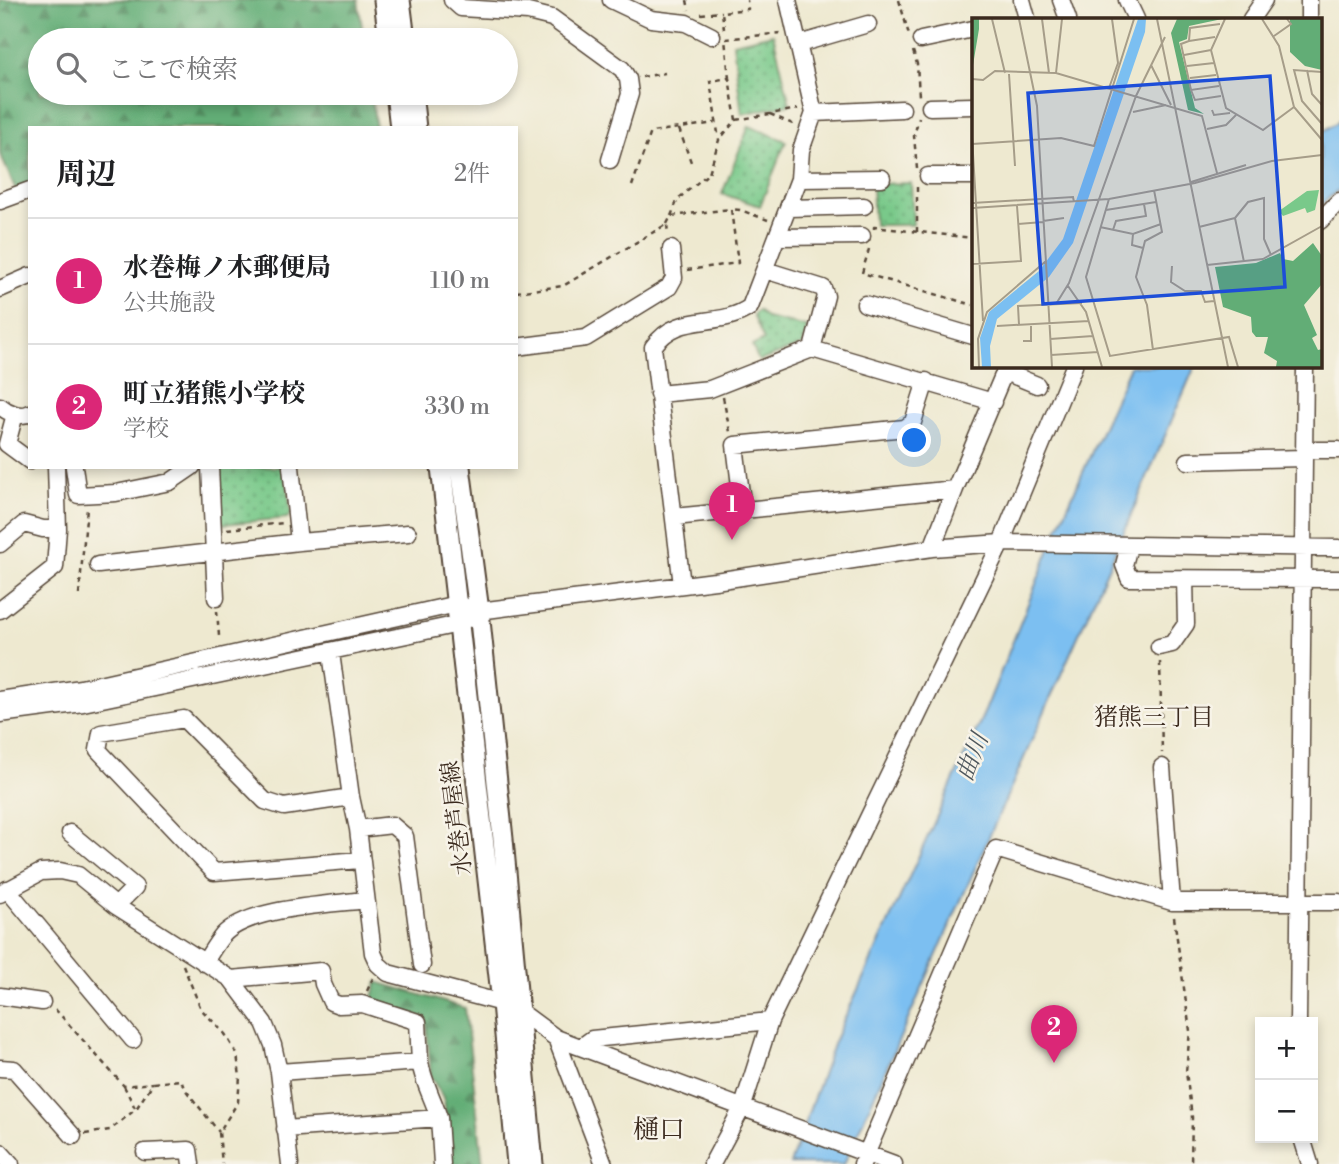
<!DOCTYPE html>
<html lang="ja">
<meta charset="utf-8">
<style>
body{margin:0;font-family:"Libre Bodoni","Noto Serif JP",serif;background:#f2f2f2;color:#202124}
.controls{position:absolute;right:21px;bottom:21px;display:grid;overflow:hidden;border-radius:0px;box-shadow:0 4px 10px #0003}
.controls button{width:63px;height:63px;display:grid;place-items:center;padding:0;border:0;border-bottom:2px solid #e0e0e0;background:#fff;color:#202124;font:35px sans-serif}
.you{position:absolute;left:915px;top:441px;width:24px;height:24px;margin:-18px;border:5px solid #fff;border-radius:50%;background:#1a73e8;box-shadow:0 0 0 10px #1a73e833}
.badge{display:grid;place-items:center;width:46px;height:46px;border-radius:50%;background:#db2777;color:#fff;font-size:23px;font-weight:700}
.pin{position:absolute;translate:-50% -58px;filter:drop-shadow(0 2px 4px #0008)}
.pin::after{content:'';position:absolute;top:37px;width:24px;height:21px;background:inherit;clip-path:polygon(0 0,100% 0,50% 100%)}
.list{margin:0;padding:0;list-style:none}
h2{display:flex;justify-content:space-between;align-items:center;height:91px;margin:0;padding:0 28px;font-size:30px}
h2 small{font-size:23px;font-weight:400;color:#757577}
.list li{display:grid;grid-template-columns:46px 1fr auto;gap:21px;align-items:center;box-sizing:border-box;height:126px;padding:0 28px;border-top:2px solid #e0e0e0}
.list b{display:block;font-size:26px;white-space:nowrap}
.list p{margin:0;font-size:23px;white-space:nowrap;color:#757577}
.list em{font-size:23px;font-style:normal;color:#757577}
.icon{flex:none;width:38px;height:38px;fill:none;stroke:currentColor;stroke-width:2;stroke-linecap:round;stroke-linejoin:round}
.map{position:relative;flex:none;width:1339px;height:1164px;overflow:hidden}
.search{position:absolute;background:#fff;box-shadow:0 4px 10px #0003;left:28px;top:28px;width:490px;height:77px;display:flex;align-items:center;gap:18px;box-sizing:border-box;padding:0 24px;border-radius:38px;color:#757577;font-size:26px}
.panel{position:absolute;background:#fff;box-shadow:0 4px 10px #0003;left:28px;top:126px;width:490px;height:343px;border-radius:0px}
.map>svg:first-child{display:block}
</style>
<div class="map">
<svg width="1339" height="1164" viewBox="0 0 1339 1164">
<defs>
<pattern id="forest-firs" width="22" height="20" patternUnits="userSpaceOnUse" patternTransform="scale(1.75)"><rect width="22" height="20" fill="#62ad76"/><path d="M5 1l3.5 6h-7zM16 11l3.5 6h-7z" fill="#528d60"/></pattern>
<pattern id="park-dots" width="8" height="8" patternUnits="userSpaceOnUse" patternTransform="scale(1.75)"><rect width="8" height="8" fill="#79c98a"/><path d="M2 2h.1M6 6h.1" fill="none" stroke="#64a370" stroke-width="1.8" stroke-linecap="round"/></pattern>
</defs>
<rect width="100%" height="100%" fill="#f7f3e8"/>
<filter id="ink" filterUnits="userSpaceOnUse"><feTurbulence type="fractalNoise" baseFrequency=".0143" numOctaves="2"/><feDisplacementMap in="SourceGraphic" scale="14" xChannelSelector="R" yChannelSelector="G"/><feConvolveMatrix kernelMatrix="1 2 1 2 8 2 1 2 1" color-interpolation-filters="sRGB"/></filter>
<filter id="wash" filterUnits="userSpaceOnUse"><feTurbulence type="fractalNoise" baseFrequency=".00686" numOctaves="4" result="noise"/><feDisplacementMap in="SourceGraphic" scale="28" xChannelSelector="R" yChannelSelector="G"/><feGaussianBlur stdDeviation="1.57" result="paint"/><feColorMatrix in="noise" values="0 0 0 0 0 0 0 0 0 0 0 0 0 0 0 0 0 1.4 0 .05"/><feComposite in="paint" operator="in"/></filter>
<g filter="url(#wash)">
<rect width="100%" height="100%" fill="#eee9d0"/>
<path fill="url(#forest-firs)" stroke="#4e6c4a" stroke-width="2" d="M0 0H358L364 40H40V93H371L376 128H30V184L16 190 0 154Z
M377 982 465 1008 483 1164H451L444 1099 431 1077 426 1018 372 1001Z"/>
<path fill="url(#park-dots)" stroke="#5a7a54" stroke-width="2" d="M773 34 790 104 742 114 733 43Z
M749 126 786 141 760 206 722 194Z
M911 183 913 225H874L872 184Z
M758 310 766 318 807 327 803 345 759 361 752 346 764 340 753 315Z
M215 467H285L291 514 287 518 224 524 218 518Z"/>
<path fill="#7bbff1" stroke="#5b7488" stroke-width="2" d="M1339 121V189L1320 206V133Z
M1130 366H1195L1110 564 844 1164H790L834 1042 985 711 1060 524Z"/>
</g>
<g filter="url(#ink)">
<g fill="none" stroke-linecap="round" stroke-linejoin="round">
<g stroke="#564739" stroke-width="19">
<path id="minor" d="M452 0 461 8 528 12 552 18 622 69 628 79 630 94 610 160
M611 0 651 19 686 23 712 36
M1022 0 1027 18
M1061 0 1068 19
M1127 0 1136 19
M1251 19 1264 0
M1309 19V0
M921 40 973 29
M799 44 868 24
M930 107 973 106
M814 113 902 109
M928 176H973
M799 179 882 178
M0 201 30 190
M789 208 864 206
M1320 221 1339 201
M777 237 862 236
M765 270 823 288 826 296 812 349
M0 289 30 276
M865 304 973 336
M516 347 586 338 669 287 674 278 671 249
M1005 372 1037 385
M658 394 710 389 812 349 993 402
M0 406C8 413 21 418 30 413
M15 414 7 444 30 461
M1304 450H1339
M1188 461 1304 458
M74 467 78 495 116 493 170 482 192 467
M210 467 216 598
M291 467 299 542
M743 510 735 445 905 428 913 422 926 381
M674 517 955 489
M0 544 24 524 43 529H58L56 467
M1129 546 1124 565 1129 578 1339 579
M932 548 955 489 1007 366
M98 565 299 542 408 533
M682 585 653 347C679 310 717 330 750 307L799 179 801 150 814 113 788 0
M0 610 55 567 58 529
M1159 647 1172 644 1186 624 1185 579
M331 653 351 797 358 829 373 953 378 964 388 973 502 1003 518 1010 556 1038 894 1164
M0 700 81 688 457 604 479 611 715 581 932 548 1001 543 1339 548
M0 714 83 703 459 624 468 618
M1162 767 1172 902
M351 797 284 807 265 801 184 719 101 733 98 750 214 872 360 860
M358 829 392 825 405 836 422 965
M70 833 135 887 116 906
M7 889 133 1040
M0 894 41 872 60 871 78 875 116 906 231 979 264 1023 273 1045 279 1072 290 1164
M204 963C210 954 216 943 223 935 249 907 327 905 365 900
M231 979 321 971 323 984 331 1002 339 1005 362 1004 418 1022 420 1062
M0 996 42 1002
M1298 1022 1305 366
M556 1038 604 1164
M581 1047 592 1039 770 1021
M0 1068 14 1069 73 1136
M279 1072 420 1062C423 1082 433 1098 439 1118
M285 1129 439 1118 442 1164
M1302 1138 1310 1164
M0 1152 11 1164
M145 1152 189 1150 191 1164
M712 1164 743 1106 770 1021 1001 543 1074 366
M862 1164 996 849 1172 902H1339"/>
</g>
<g stroke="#564739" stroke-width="23">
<path id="major" d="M384 0 389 40
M400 0 405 40
M396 93 400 128
M412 93 416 128
M441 467 502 1003 517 1164
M460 467 479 611 503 839 533 1164"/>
</g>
<path stroke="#564739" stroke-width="2.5" stroke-dasharray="5 5" stroke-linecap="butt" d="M687 0 689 10
M899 0 909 35
M701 14 722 12
M724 29 722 12 748 9 747 0
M913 51 917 64 919 96
M642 77 665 73
M729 78 725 39 781 33
M770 114 795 125
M736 120 798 109
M679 129 691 162
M917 169 914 136 919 117
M632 186 651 132 715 123
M671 216 678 199 709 173 719 140 710 81 729 78 736 120 719 140
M667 224 671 216 731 209
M874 229V227L973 238
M917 232V186
M869 249 862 273 973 305
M687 270 738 263 731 209 740 210 768 220
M516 292 563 286 667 224 668 235
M723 397 730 432
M227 529 283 523
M79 595 87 508
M217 611 219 636
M1160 662 1162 753
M1174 917 1190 1031 1186 1072 1192 1117 1191 1164
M183 965 201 1009 225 1034 237 1054 240 1077 238 1102 219 1132 222 1164
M367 991 373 978
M55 1009 124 1086 153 1083
M124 1086 135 1108
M85 1134 110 1130 136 1109 153 1083 181 1080 184 1088 219 1132"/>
<use href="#minor" stroke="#fff" stroke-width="16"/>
<use href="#major" stroke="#fff" stroke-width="19"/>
</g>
</g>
<g text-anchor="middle" stroke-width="5" stroke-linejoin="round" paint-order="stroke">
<g font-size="23" fill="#3b2a1e" stroke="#f7f3e8">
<text transform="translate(456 818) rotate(-97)" y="8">水巻芦屋線</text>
</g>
<g font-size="24" fill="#3b2a1e" stroke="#f7f3e8">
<text x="1154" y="725">猪熊三丁目</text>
</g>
<g font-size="24" font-style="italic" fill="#4e575d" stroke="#f7f3e8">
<text transform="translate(972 757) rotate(-69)" y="8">曲川</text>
</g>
<g font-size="26" fill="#3b2a1e" stroke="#f7f3e8">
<text x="659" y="1138">樋口</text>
</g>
</g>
<g transform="translate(972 18)">
<rect width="350" height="350" fill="#eee9d0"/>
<path d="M0 1H7V11L0 53ZM205 1H250L217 8 215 21 207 24 223 90 232 96 216 92 199 15ZM318 1H350V52L333 48 318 34ZM341 225 350 238V266L332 287 345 317 340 320 346 332 350 331V349H304L305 343 292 335 296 319H284L280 314 279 299 251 289 243 249 284 245 308 235 311 241 321 243Z" fill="#62ad76"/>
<path d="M347 172 343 192 335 195 333 190 311 198 307 193 335 173Z" fill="#79c98a"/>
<path d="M166 1H174L173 14 101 225 77 259 25 301 18 328 19 349H10L8 320 17 294 67 253 91 221Z" fill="#7bbff1"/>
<path fill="none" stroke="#a69d89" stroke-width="2" d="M20 1 33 55M47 1 65 88 80 349M70 1 77 55M185 1 256 349M253 1 239 32 254 90 291 112 322 89M290 1 307 28 322 89 350 122M302 18 319 6 315 1M217 23 243 19M212 37 239 32M179 47 199 87M215 48 242 45M335 52 340 76 350 87M350 54 322 52 330 83 350 106M84 55 90 1M37 56 43 148M218 60 244 57M0 61 11 62 23 53 84 55 230 98 245 155M247 68 219 72 209 26 217 23 218 10 248 6M137 70 146 45 140 1M219 72 223 82 249 78M240 92 242 97 258 95M161 94 194 87M235 111 254 107 264 97M0 119 11 303M0 126 89 120 122 128 162 1M219 164 274 147M137 181 114 259 138 338 257 319 266 349M0 185 101 179 102 184M0 190 137 181 223 165 300 143 350 137M134 192 184 184M263 200 276 184 292 180V221L299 237M71 203 92 200M46 206 71 204M128 209 161 216 189 206M227 209 263 200 272 244M141 212 144 203 174 198 172 186M161 216 160 227 171 230M0 246 49 243 45 188M235 247 291 241 350 208M200 248 199 264 213 273H229L233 284 242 283M96 268 114 294 130 349M84 286 97 265 164 78 193 19M47 307 46 288 110 285M25 308 117 303M78 321 121 318M51 323H59V306M181 332 175 287 164 259 173 223 190 214 182 172M79 337 126 334M7 349 6 321 15 294 74 243"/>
<path fill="#1d4ed8" fill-opacity="0.15" stroke="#1d4ed8" stroke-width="3.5" d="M298 58 313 269 71 286 56 75Z"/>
<rect width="350" height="350" fill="none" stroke="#3b2a1e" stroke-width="3.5"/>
</g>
</svg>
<div class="controls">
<button>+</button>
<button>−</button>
</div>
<div class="you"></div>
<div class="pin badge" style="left:732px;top:540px">1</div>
<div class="pin badge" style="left:1054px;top:1063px">2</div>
<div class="search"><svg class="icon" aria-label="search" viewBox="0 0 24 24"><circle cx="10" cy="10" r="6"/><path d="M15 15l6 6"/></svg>ここで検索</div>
<section class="panel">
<h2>周辺<small>2件</small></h2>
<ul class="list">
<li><span class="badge">1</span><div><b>水巻梅ノ木郵便局</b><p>公共施設</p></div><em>110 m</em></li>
<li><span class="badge">2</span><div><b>町立猪熊小学校</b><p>学校</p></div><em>330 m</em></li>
</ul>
</section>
</div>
